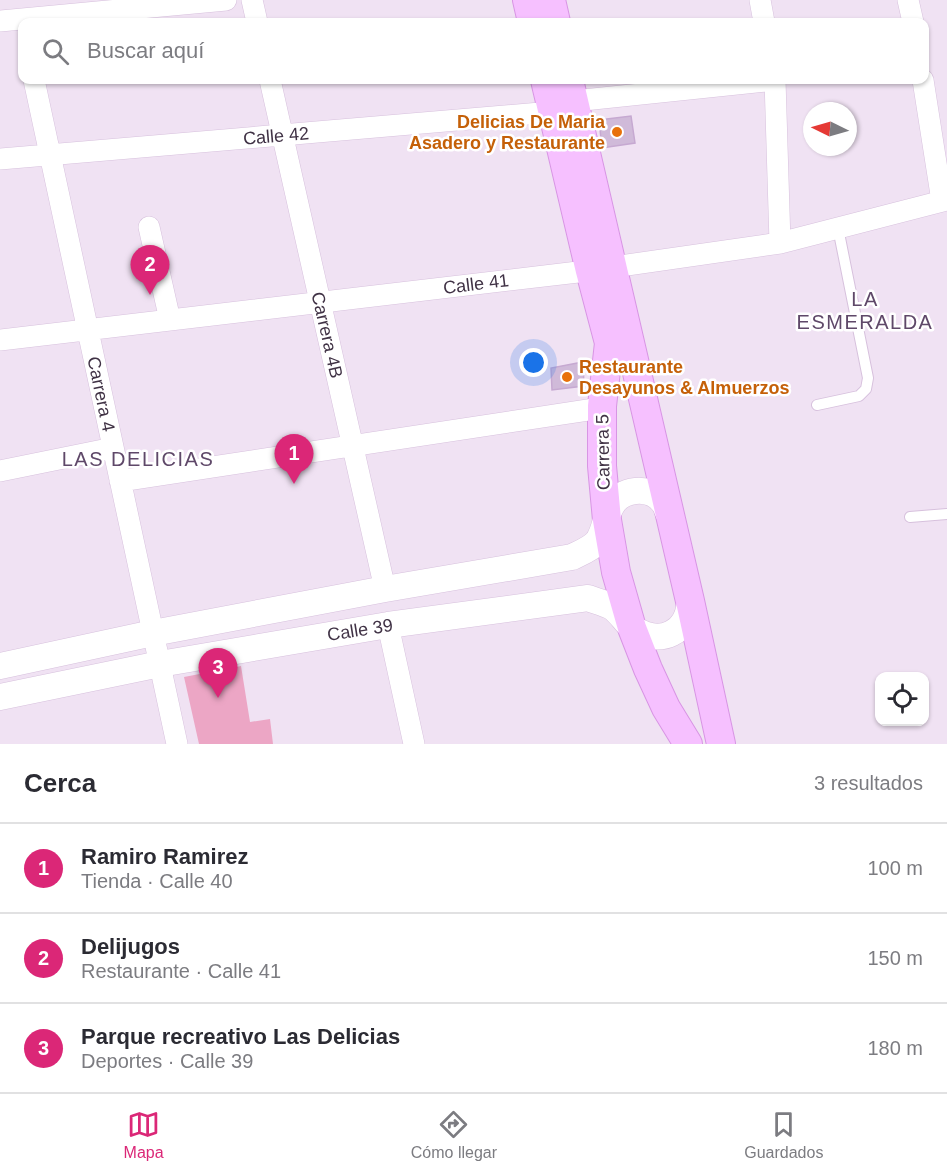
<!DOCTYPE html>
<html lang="es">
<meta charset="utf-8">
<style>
body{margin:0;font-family:Helvetica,sans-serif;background:#f7f7f7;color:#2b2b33}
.controls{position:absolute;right:18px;bottom:18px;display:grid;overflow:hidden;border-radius:12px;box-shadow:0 2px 4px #0004}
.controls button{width:54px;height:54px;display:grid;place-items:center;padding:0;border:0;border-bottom:2px solid #e1e1e2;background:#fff;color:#2b2b33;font:30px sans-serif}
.compass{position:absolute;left:803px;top:102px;width:54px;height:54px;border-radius:50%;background:#fff;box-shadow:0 2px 4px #0004;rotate:275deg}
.you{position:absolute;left:534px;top:363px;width:21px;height:21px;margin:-15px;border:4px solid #fff;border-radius:50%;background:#1a73e8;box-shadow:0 0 0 9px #1a73e833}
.badge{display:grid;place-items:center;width:39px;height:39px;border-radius:50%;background:#db2777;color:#fff;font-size:20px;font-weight:700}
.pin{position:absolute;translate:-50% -50px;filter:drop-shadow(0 2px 3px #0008)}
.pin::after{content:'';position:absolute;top:32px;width:21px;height:18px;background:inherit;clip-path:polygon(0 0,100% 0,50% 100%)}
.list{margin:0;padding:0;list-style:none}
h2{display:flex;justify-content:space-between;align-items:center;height:78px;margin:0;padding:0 24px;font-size:26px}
h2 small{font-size:20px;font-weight:400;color:#7c7c81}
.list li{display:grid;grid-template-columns:39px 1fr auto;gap:18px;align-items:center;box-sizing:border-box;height:90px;padding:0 24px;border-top:2px solid #e1e1e2}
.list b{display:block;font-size:22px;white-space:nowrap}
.list p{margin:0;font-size:20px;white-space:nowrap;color:#7c7c81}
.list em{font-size:20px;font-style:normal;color:#7c7c81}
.icon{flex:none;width:33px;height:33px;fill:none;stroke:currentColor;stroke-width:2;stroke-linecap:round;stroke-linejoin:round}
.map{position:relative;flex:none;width:947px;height:744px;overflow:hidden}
.search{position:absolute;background:#fff;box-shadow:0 2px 4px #0004;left:18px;right:18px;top:18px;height:66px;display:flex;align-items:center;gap:15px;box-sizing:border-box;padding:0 21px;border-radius:12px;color:#7c7c81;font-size:22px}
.sheet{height:348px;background:#fff}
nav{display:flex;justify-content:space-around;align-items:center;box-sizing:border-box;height:84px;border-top:2px solid #e1e1e2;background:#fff;font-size:16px;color:#7c7c81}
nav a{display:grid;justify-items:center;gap:3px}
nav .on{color:#db2777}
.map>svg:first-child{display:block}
</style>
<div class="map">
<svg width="947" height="744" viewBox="0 0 947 744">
<rect width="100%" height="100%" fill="#f0e2f3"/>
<path fill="#eca6c5" d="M241 666 250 722 270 719 273 744H199L184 677Z"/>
<path fill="#d0bad9" stroke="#c6a9d1" stroke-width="1.5" d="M631 116 635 143 602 148 599 120Z
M583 362 584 386 552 390 551 368Z"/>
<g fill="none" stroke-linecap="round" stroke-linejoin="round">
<g stroke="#d7c1dd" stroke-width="12">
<path id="service" d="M817 405 859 396 866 389 868 378 838 228
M910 517 947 514"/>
</g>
<g stroke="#d7c1dd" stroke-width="22">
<path id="minor" d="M252 0 257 22
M760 0 764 22
M908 0 913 22
M0 21 226 0
M34 80 177 744
M270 80 385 589
M775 80 780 243
M923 80 942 201
M574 101 775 80
M0 159 552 112
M149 227 170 320
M0 340 578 272 780 243 947 200
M0 471 113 448
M120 481 588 410 602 406
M388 625 414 744"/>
</g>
<g stroke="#d7c1dd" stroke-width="27">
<path id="tertiary" d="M0 666 153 633 385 589 572 557C580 553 591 549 597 542 605 532 605 517 611 507 620 488 650 485 663 502 666 505 667 511 669 514
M0 697 160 664 388 625 588 598C596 601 604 603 610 606 620 611 625 623 634 629 661 646 688 633 690 601"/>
</g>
<g stroke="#d895e4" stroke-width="30">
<path id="secondary" d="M527 0 532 22
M551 0 556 22
M545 80 590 271 609 343 602 406V466L607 520 616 572 632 628 648 669 666 708 688 744
M569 80 690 601 721 744"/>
</g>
<use href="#service" stroke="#fff" stroke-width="10"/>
<use href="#minor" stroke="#fff" stroke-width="21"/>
<use href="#tertiary" stroke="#fff" stroke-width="26"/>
<use href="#secondary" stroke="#f6c0ff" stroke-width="28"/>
</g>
<g fill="#e8710a" stroke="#fff" stroke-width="2">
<circle cx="617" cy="132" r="6"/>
<circle cx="567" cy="377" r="6"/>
</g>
<g text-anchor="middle" stroke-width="5" stroke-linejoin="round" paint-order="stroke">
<g font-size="18" font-weight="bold" fill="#c56008" stroke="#fff" text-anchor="end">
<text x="605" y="128">Delicias De Maria<tspan x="605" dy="21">Asadero y Restaurante</tspan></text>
<text x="579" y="373" text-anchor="start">Restaurante<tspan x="579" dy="21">Desayunos &amp; Almuerzos</tspan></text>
</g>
<g font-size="18" fill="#403245" stroke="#fff">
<text transform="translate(276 136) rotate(-5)" y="6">Calle 42</text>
<text transform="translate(476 284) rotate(-7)" y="6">Calle 41</text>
<text transform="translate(327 335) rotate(77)" y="6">Carrera 4B</text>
<text transform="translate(101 394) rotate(78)" y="6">Carrera 4</text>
<text transform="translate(603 452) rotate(-91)" y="6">Carrera 5</text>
<text transform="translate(360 630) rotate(-9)" y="6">Calle 39</text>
</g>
<g font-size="20" letter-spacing="1.5" fill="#5f4869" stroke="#fff">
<text x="865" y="306">LA<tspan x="865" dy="23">ESMERALDA</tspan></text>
<text x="138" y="466">LAS DELICIAS</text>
</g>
</g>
</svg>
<div class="controls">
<button><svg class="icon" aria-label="locate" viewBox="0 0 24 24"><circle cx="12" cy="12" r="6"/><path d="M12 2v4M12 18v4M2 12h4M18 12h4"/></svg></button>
</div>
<svg class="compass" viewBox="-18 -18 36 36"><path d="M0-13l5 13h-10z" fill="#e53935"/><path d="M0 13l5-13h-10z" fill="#7c7c81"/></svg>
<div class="you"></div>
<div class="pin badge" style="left:294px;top:484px">1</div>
<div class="pin badge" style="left:150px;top:295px">2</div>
<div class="pin badge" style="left:218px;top:698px">3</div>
<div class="search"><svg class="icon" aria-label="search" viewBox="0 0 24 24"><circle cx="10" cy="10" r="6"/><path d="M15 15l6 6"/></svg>Buscar aquí</div>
</div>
<section class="sheet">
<h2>Cerca<small>3 resultados</small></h2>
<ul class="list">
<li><span class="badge">1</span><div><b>Ramiro Ramirez</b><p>Tienda · Calle 40</p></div><em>100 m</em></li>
<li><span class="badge">2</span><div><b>Delijugos</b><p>Restaurante · Calle 41</p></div><em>150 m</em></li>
<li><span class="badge">3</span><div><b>Parque recreativo Las Delicias</b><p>Deportes · Calle 39</p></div><em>180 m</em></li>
</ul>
</section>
<nav>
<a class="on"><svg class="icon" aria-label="map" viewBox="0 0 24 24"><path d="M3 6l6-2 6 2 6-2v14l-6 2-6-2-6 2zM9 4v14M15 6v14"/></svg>Mapa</a>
<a><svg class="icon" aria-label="directions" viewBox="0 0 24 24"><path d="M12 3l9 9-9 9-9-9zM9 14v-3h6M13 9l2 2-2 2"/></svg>Cómo llegar</a>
<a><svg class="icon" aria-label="saved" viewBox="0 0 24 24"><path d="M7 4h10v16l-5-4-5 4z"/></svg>Guardados</a>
</nav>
